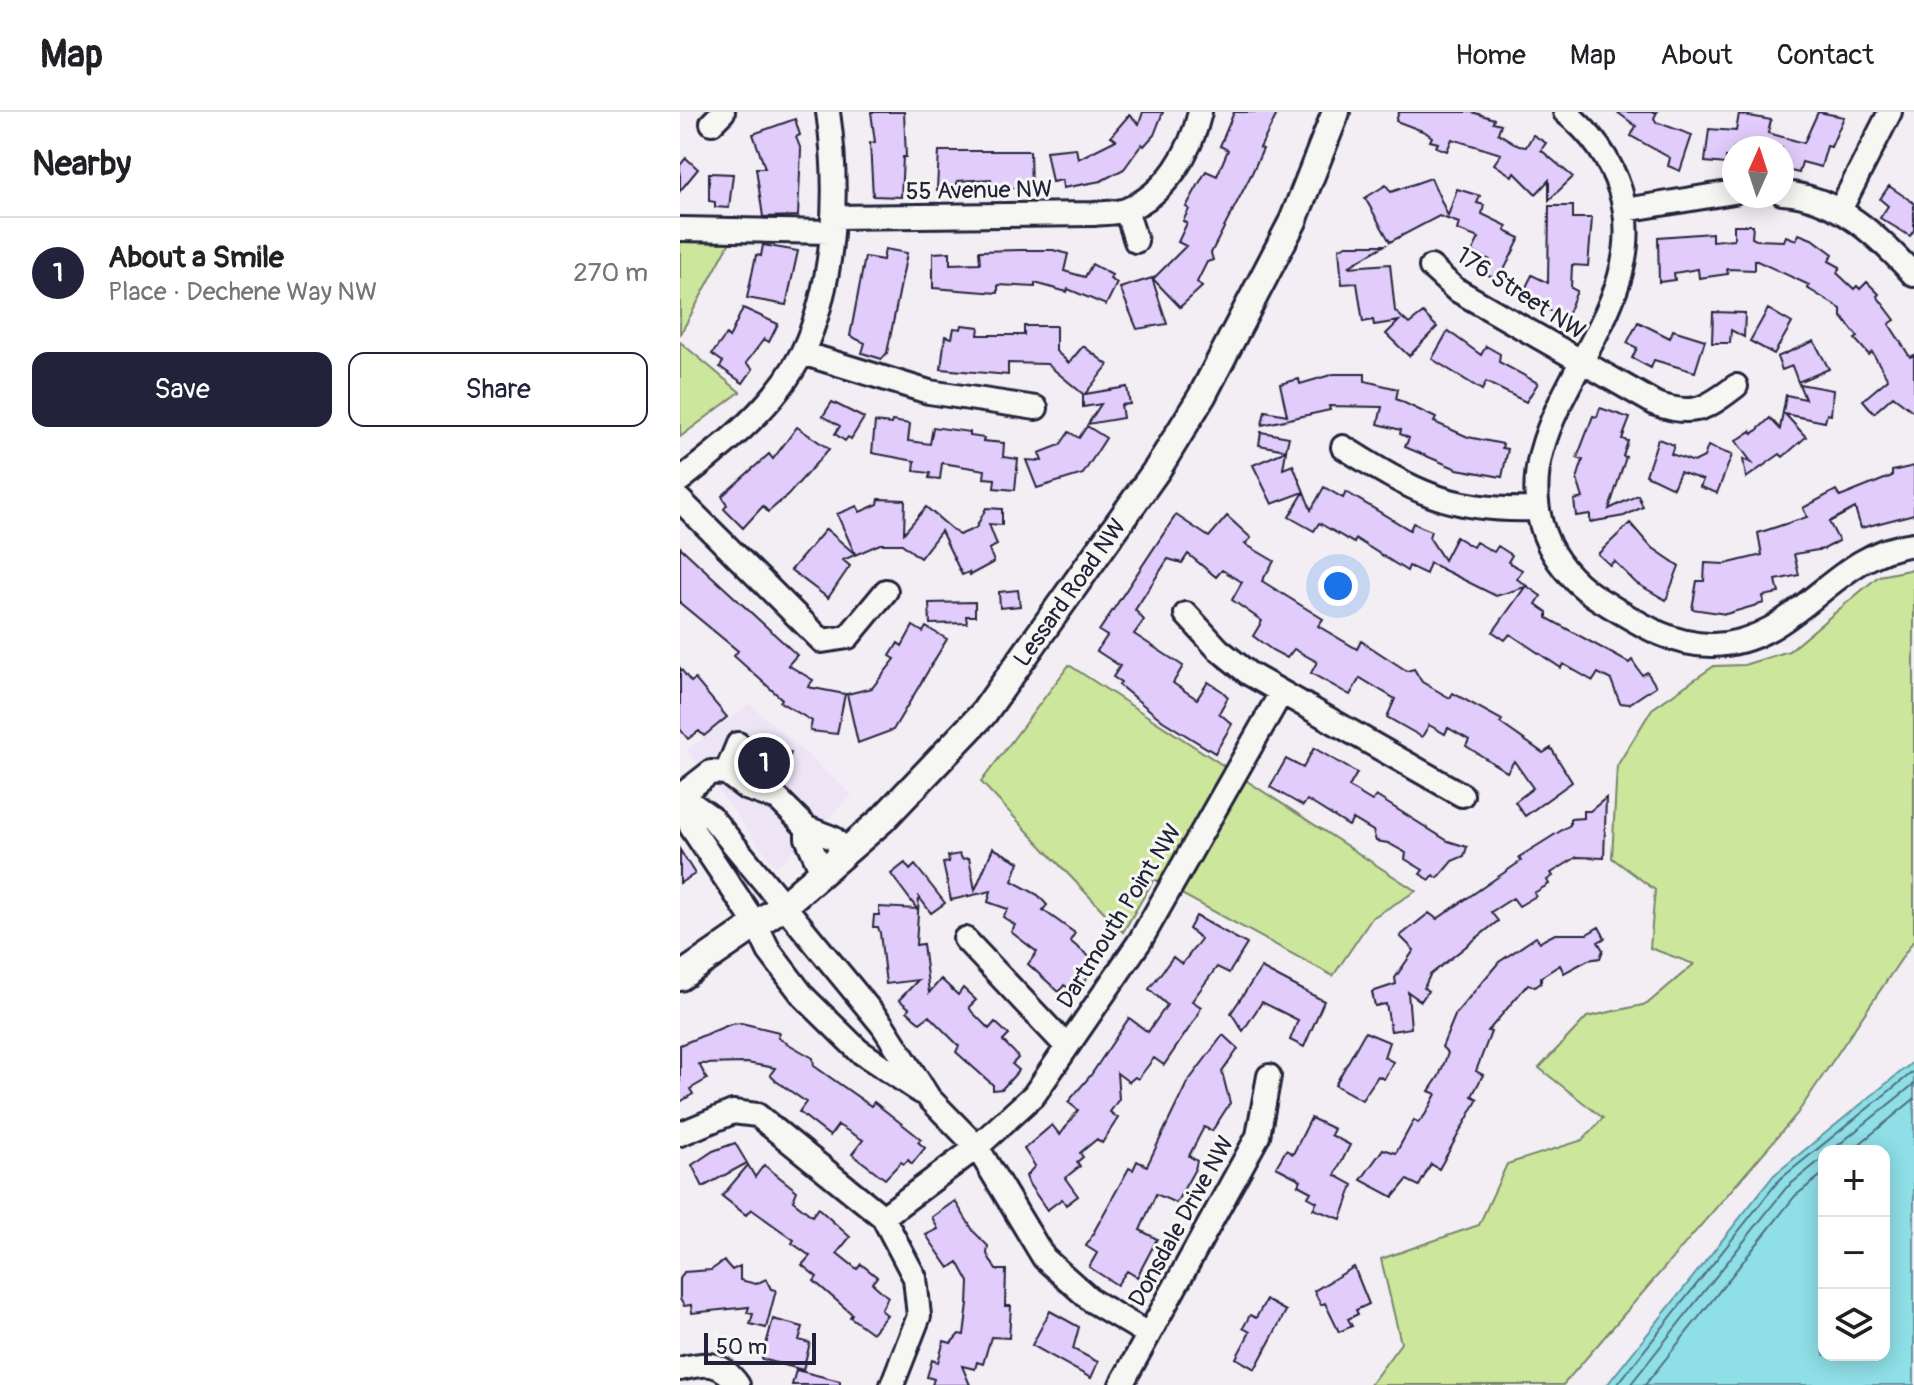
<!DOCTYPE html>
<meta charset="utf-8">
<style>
body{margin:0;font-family:Pangolin,sans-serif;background:#f2f2f2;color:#202124}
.controls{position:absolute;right:24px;bottom:24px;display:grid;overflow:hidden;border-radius:16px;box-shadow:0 4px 20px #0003}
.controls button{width:72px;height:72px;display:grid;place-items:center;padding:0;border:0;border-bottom:2px solid #e0e0e0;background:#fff;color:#202124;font:40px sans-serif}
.compass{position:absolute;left:1042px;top:24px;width:72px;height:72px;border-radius:50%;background:#fff;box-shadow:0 4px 20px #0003;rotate:3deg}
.scale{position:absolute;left:24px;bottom:20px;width:112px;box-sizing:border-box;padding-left:8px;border:4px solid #22223b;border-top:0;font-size:22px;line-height:28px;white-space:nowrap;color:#22223b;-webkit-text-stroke:6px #f6f6f2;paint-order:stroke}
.you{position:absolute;left:658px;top:474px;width:28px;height:28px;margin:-20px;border:6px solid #fff;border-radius:50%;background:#1a73e8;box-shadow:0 0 0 12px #1a73e833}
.badge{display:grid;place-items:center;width:52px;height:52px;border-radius:50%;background:#22223b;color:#fff;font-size:26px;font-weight:700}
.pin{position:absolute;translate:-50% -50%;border:4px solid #fff;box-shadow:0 2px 8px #0006}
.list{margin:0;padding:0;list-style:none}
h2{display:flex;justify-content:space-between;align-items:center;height:104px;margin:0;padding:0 32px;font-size:34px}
h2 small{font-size:26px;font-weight:400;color:#757577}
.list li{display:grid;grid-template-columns:52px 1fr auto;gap:24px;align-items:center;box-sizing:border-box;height:112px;padding:0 32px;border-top:2px solid #e0e0e0}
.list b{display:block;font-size:30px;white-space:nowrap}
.list p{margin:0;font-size:26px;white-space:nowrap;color:#757577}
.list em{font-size:26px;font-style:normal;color:#757577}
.actions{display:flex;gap:16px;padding:24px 32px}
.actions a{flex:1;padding:18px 0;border:2px solid #22223b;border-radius:16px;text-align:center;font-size:28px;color:#22223b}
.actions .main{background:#22223b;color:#fff}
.icon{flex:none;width:44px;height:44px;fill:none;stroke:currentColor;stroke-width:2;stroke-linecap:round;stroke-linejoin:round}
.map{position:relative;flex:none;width:1234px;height:1273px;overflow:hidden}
header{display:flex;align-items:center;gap:48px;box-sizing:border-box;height:112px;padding:0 40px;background:#fff;border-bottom:2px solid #e0e0e0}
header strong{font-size:38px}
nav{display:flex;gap:44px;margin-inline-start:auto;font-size:28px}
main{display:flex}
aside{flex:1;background:#fff}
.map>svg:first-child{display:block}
</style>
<header>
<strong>Map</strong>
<nav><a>Home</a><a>Map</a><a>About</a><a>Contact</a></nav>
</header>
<main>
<aside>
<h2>Nearby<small></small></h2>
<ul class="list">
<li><span class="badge">1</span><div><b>About a Smile</b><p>Place · Dechene Way NW</p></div><em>270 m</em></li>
</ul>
<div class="actions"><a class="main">Save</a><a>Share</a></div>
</aside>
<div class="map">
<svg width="1234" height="1273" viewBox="0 0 1234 1273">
<rect width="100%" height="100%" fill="#f2eef4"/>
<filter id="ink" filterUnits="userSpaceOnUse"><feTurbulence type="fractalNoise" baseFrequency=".0125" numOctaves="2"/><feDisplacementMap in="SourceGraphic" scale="16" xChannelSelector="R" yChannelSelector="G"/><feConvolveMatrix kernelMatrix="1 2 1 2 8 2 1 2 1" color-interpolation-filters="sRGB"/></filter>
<g filter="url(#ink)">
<path fill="#ede4f6" d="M70 592 172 683 96 755 7 638Z"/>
<path fill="#cce69c" stroke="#77846c" stroke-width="2" d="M0 128 50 130 0 223Z
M0 230 60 280 0 325Z
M1234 457V828L1117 1002 883 1273H690L721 1231 701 1147 799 1113 827 1052 903 1028 923 1006 859 956 907 905 967 892 1014 852 970 836 975 778 932 746 937 654 972 597 1034 554 1064 553 1109 539 1199 464Z
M389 553 736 779 692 806 653 864 474 767 443 820 301 670Z"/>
<path fill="#8edfe6" stroke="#6393a2" stroke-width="2" fill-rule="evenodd" d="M1234 949V1273H927L1094 1063ZM1144 1039H1204V1243H1144Z"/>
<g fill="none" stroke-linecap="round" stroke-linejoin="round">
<path stroke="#4d6e7f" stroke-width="2" d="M1151 1039 1234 972
M1171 1039 1234 987
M937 1273 1099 1068 1234 959
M950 1273 1106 1076 1144 1045
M965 1273 1115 1084 1144 1061"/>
</g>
<path fill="#e2ccfc" stroke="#22223b" stroke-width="2" d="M191 0H224L226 45H223L221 85 193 84 190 31 195 30Z
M463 0H483L474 23 464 34 462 32 444 57 421 69 383 76 382 68 372 70 366 39 396 36 398 47 436 28 431 24 449 3 459 12Z
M554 0H598L580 36 583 37 572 61 531 141 533 148 527 150 517 170 522 175 500 195 473 167 506 134 498 130 507 111 503 109 509 97 506 95 526 59 537 64 548 38 540 34Z
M719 0H792L814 7 813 10 821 12 818 21 839 34 846 35 853 23 866 31 861 38 893 65 869 88V68L856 82 834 60 832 64 814 52 821 42 772 27 767 39 756 35 758 31 750 29 752 25 745 20 716 9Z
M937 0H977L974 6 976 10 1012 23 1000 59 988 54 990 46 951 24 956 14Z
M1138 0 1164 5 1151 35 1147 34 1141 55 1122 50 1119 61 1102 57V36L1077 32 1076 36H1054V46L1046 45V52L1025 50 1029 17 1056 19 1059 2 1091 8 1088 21 1124 31Z
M115 7 120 23 116 25 121 38 118 104 83 105 76 56H85L73 22Z
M259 39H350L351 76H311V67L277 69V77L257 78Z
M6 46 18 57 0 79V53Z
M29 61 53 62 49 96 35 95V90L29 89Z
M751 66 768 104 777 77 800 84 797 91 804 93 802 102 827 114 825 119 840 126 819 168 804 161 810 148 792 140 799 126 777 118 779 111 759 104 710 130 685 86 706 73 711 80Z
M1209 74 1234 91V118L1230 124 1200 106 1208 94 1200 87Z
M869 94H893V106H912L908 154 892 153 891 176 897 179 886 206 841 185 852 163 868 171Z
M1054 113H1073L1072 126 1076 128 1104 129 1106 124 1116 128 1119 122 1134 128 1153 142 1149 149 1160 155 1157 161 1174 177 1177 174 1180 177 1187 170 1199 182 1197 184 1215 208 1209 212 1230 245 1234 243V300L1213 284 1194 301 1183 288 1208 267 1192 240 1189 243 1175 227 1178 225 1161 204V197L1127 176 1129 173 1075 148V158L1047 157 1048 162 1019 166 1018 157 994 161 995 168 979 170 978 125 1032 121V129L1054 127Z
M83 133 118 139 106 193 67 186 76 143 81 144Z
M666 133H705L668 155 710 152 715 199 729 212 743 201 757 215 729 244 706 222 719 209 694 213 693 208 683 210 677 171 662 172 659 137Z
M205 137 227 141 207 241 202 247 182 241 185 231 170 224 185 145 203 148Z
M341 138H373L388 142 384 159 405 165 412 152 432 163 430 167 437 171 426 193 388 177 387 180 355 171V175L318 173V181L253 176V141L270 140V152L300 151 299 139Z
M472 166 487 212 457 217 440 176Z
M63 196 98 212 89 230 84 227 66 251 73 257 63 271 40 255 43 250 32 242 46 223 49 226Z
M1088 197 1112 211 1094 242 1070 229Z
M1033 200 1065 201 1064 225 1051 218 1050 231H1032Z
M958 210 990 226 993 218 1025 228 1015 260 974 248 971 256 952 246 957 236 947 231Z
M282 213 299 215 298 223H344V214H376V239L389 251 403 234 428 253 405 282 447 275 450 292 441 293 443 306 408 312 421 292 403 295V282L367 252 328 251V263L261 257 265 224 272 226 274 216 281 217Z
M768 219 801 243 806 234 820 242 819 250 858 271 846 290 806 270 802 278 752 247Z
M1134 229 1149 257 1118 270 1112 254 1102 258 1097 245Z
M654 262H685V269L718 277 716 287 756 306 754 310 788 325 823 332 822 336 828 337 822 365 777 357 725 335 729 326 720 322 721 318 698 312 702 295 649 294 650 298 582 313 585 299 607 303 600 272 619 267 620 272Z
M1119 272 1153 278 1151 303 1147 302 1145 310 1105 302 1126 325 1103 345 1100 342 1066 366 1063 347 1072 351 1056 329 1071 319 1073 322 1090 306 1100 317 1106 283 1125 287Z
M152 290 184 306 171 327 168 325 165 329 155 322 160 314 143 304Z
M920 296 950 306 942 327 948 329 943 344 946 345 929 397 958 383 963 395 944 404 910 410V402L896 404 894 388 903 386 897 367 903 348 897 346 913 304 917 305Z
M212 309 230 312 228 329 250 332 253 315 290 320V324L304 326 303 329 324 331 323 345 338 347 335 378 314 376 315 367 304 366 305 358 262 351 260 367 249 366 250 361 234 359 235 349 192 341 195 310 211 312Z
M407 314 426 326 403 362 357 376 346 348 362 349 359 341 380 333 389 320 399 326Z
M117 315 149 337 108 383 88 400 83 394 63 416 44 397 47 393 42 384 89 342 93 347Z
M581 320 609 325 606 338 579 333Z
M978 327 994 333 991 342 1014 350 1024 345 1028 334 1052 343 1037 381 1020 375 1023 368 1000 360 993 376 966 363Z
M606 339 603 357 613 353 624 380 592 392 573 353Z
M1234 354V402L1181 416 1175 396 1149 410 1159 429 1144 437 1114 442 1119 463 1096 468 1099 481 1083 484 1084 491 1046 502 1012 497 1017 469H1024L1025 451 1045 452 1082 443 1078 421 1127 405 1123 396 1156 378 1160 385 1212 364V359Z
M644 375 663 386 666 380 730 418 733 411 751 419 749 425 764 448 776 425 793 435 796 430 814 440 818 434 832 443 828 450 842 458 837 467 861 484 856 492 867 500V506L949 551 952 548 962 563 967 560 976 574 949 592 940 591 931 568 918 561 913 569 883 552 881 556 830 522 825 528 813 520 845 475 816 484 750 451 746 462 729 454 727 459 676 427 674 431 639 411 634 419 609 405 624 380 631 398Z
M199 387 225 388 224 421 246 395 279 423 296 416 306 396 322 397V413L309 412 317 433 309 437 314 450 290 463 289 460 282 463 261 419 240 446 222 432H200L163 448 170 454 148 486 111 458 146 417 175 442 157 402 177 394 180 400 198 392Z
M496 403 529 425 547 404 571 426 565 432 594 449 582 469 643 507 638 514 677 537 681 529 727 559 734 557 742 570 770 586 773 581 822 608 820 611 863 641 871 636 892 670 845 704 835 690 853 676 834 649 827 660 786 634 789 628 768 616 765 622 749 613 742 625 707 605 715 587 680 566 670 583 631 561 637 550 614 537 607 546 592 538 573 524 582 509 552 488 562 470 542 458 536 465 508 442 502 451 488 447 455 498 464 508 454 522 503 554 493 571 517 587 528 570 542 579 548 585 539 601 552 612 535 641 483 609 439 573 441 570 433 565 440 554 417 539 427 524 419 519Z
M950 411 970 434 999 454 986 488 956 471 934 449 930 453 918 442Z
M0 435 117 543 108 553 133 568 128 575 165 582 157 622 130 619 132 609 100 590 102 587 54 544 58 539 0 491Z
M338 478 340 494 320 496 319 480Z
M295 490V504H286L287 511 250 512 249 491Z
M233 514 243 520 246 515 267 527 213 618 178 631 167 582 192 576 215 547 210 544 218 531 222 534Z
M0 556 11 570 15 567 47 605 24 624 19 619 8 627 0 617Z
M71 626 111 641 99 673 63 656 71 637Z
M634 636 677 661 669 675 692 689 696 684 768 729 787 735 784 744 772 749 758 766 753 763 750 768 740 762 743 758 725 747 726 741 708 731 696 729 693 719 673 707 669 714 627 688 623 694 590 675 606 647 623 656Z
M926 686 924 746 897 745 871 761 873 764 867 768 869 772 854 781 856 784 839 794 833 786 811 800 818 809 750 863 744 876 748 879 741 889 728 880 731 916 711 919 706 892 695 894 692 880 716 872 715 866 734 838 720 824 749 801 757 807 841 749 839 745 890 713V707L904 706V699H910Z
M313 736 339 750 332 769 358 783 367 793 363 798 395 821 390 829 417 851 396 881 384 873 379 880 348 852 357 840 331 820 335 813 323 805 328 797 308 790 311 779 271 788 263 751 269 750 268 744 280 742 282 747 289 746 295 778Z
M0 738 15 762 0 771Z
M225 751 230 758 235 753 265 791 251 801 239 785 236 833 243 832 249 881 261 867 278 883 283 876 296 888 289 895 292 900 309 917 315 910 329 923 323 929 335 941 338 946 332 952 339 958 322 977 313 978V973L276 940 279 934 249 904 240 911 227 899 229 896 219 888 238 868 206 872 200 821 198 815H193L194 803H199V795L237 797 211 762Z
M516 804 567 832 549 861 537 855 512 889 521 895 518 903 484 953 474 946 458 967 455 965 449 970 437 961 439 987 430 1000 438 1006 422 1031 417 1027 400 1041 403 1045 397 1050 400 1054 385 1066 398 1084 386 1093 382 1087 367 1098 349 1072 346 1064 355 1054 344 1037 372 1013 380 1023 398 998 388 990 411 963 449 906 468 920 487 893 469 877 493 845 502 852 521 827 509 817Z
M919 815 925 826 918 830 923 838 920 846 908 848 884 861 880 853 861 865V871L855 875 848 872 808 919 811 920 796 959 803 963 792 984 798 987 759 1057 751 1052 739 1074 727 1068 713 1085 681 1068 703 1037 716 1041 734 1008 738 1011 745 1003 756 982 749 979 759 964 768 941 762 935 776 901 819 850 856 825 860 830 875 822H907Z
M581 856 644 889 624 935 610 928 618 908 582 890 563 919 551 901Z
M61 911 99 920 98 926 133 946 134 954 191 994 194 990 241 1027 238 1030 245 1036 232 1052 228 1048 224 1052 221 1050 205 1067 172 1042 183 1028 158 1013 150 1024 119 1000 126 990 96 969 90 963 95 956 67 951 19 952 27 967 10 977 13 982 0 990V933L51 912Z
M685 920 709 930 704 945 713 950 704 967 698 964 682 988 655 973Z
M543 923 558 937 542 960 550 991 532 1019 524 1015 509 1044 517 1049 515 1057 496 1091 476 1082 460 1118 477 1127 457 1165 447 1159 437 1173 409 1155 417 1141 406 1134 449 1056 453 1058 457 1049 467 1054 507 971Z
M631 1006 654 1017 651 1023 670 1033 655 1063 673 1073 661 1107 633 1097 637 1090 628 1085 631 1080 618 1073 621 1068 596 1055 606 1038 613 1042Z
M55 1031 67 1051 23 1075 12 1053 33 1039Z
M68 1053 75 1065 84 1053 117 1079 113 1089 132 1104 138 1096 170 1125 157 1141 177 1157 181 1152 197 1165 192 1171 208 1185 201 1198 207 1203 192 1221 170 1205 172 1202 134 1169 137 1165 122 1153 130 1144 112 1131 114 1128 71 1097 66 1103 42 1084Z
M275 1089 294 1120 308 1134 307 1142 316 1158H326L325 1194H331L329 1226 311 1225 303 1252 297 1250 295 1257 282 1254 290 1273H252L254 1267 247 1265 252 1248 258 1250 264 1229 271 1231 279 1222 284 1223 288 1192 289 1170 278 1150 269 1156 246 1123 258 1117 252 1105Z
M44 1149 52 1158 60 1154V1168L76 1172 86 1167 91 1177 96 1178 86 1216 70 1212 73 1202 67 1201 69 1195 12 1201 11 1193 4 1194 0 1187V1167L4 1160 31 1158Z
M674 1155 689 1192 676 1198 678 1202 668 1207 672 1214 659 1220 645 1191 641 1193 634 1179Z
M586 1188 606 1199 575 1257 556 1246 570 1220 563 1216 570 1203 576 1206Z
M370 1199 399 1215 393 1237 418 1250 411 1266 352 1233Z
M93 1207 123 1215 119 1228 130 1231 123 1258 82 1247Z
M116 1258 160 1269V1273H112Z"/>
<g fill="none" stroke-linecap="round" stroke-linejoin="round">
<g stroke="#22223b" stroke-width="28">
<path id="minor" d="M885 0C910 20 930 47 940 78 982 207 809 307 869 433 881 457 899 475 922 489 957 510 991 534 1033 533 1118 531 1151 441 1234 432
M32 11 43 0
M1102 81C1157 84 1199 125 1234 163
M446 98 456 129
M945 98 1054 80
M1160 98 1210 0
M153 105 414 102C424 101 437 101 446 98 487 81 511 40 520 0
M0 117 150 120
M751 155 775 177 976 292C1013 305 1026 297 1056 274
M122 241 249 280 356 296
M663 335C734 380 770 400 856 397
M0 368C45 333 96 293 122 241 156 170 159 76 148 0
M0 388 142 529 168 525 206 479
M506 502 538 537 568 561 782 683
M46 661 58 632
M0 683 11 715 77 814 89 839 124 885 179 939 241 980
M0 684 31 660 46 661 66 676 98 687 127 716 153 726 166 740
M1 684 31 705 203 914 249 986 297 1035 364 1146 412 1189 468 1222
M127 716V726L142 760
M285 827 387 935
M0 1022 53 1000 77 1003 203 1105 235 1166 239 1204 212 1273
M203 1105 297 1035 354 983 460 829 601 581
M0 1257C27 1250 41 1249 58 1273
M441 1273 578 1024 589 964"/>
</g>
<g stroke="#22223b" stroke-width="32">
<g id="major">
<path id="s1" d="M0 865 103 794 202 708 303 602 478 356 522 284 613 109 656 0"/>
</g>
</g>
<use href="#minor" stroke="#f6f6f2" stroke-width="22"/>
<use href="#major" stroke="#f6f6f2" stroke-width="26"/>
</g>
</g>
<g text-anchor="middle" stroke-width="6" stroke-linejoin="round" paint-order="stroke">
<g font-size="24" fill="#22223b" stroke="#f6f6f2">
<text transform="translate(299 78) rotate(-1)" y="8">55 Avenue NW</text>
<text transform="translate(841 181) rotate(33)" y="8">176 Street NW</text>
<text dy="8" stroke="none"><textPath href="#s1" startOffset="552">Lessard Road NW</textPath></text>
<text transform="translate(439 804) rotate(-58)" y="8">Dartmouth Point NW</text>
<text transform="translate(501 1109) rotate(-61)" y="8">Donsdale Drive NW</text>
</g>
</g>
</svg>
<div class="controls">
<button>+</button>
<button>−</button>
<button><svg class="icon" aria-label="layers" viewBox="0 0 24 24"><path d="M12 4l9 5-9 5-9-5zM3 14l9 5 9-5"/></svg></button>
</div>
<svg class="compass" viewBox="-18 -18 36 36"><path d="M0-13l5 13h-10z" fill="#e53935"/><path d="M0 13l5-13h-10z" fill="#757577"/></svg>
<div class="scale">50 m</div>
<div class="you"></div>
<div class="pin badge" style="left:84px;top:651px">1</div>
</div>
</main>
